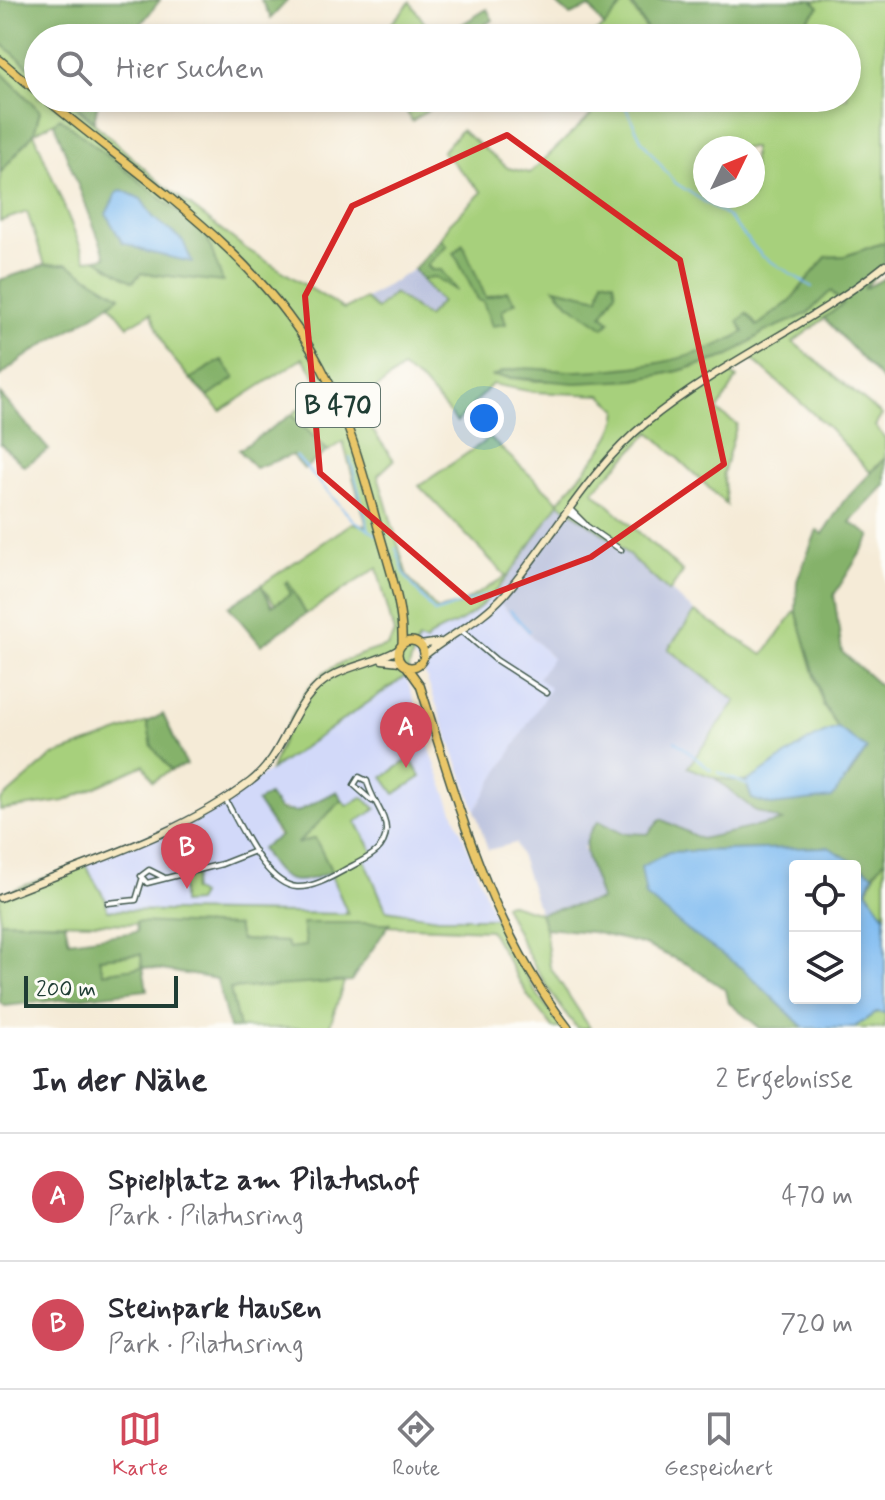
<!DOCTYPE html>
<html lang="de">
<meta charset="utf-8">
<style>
body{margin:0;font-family:Mynerve,sans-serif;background:#f2f2f3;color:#2b2b33}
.controls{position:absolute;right:24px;bottom:24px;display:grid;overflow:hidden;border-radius:8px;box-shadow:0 4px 12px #0003}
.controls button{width:72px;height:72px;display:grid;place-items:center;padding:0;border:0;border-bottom:2px solid #e1e1e2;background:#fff;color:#2b2b33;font:40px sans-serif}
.compass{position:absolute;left:693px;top:136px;width:72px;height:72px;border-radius:50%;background:#fff;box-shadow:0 4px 12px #0003;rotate:47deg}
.scale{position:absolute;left:24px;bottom:20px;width:154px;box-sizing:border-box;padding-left:8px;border:4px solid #1f3d34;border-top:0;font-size:22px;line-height:28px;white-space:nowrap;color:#1f3d34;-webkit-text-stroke:6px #fdfcf7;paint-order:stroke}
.you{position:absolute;left:484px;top:418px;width:28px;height:28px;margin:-20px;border:6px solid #fff;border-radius:50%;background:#1a73e8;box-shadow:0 0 0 12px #1a73e833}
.badge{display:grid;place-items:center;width:52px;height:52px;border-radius:50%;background:#d1495b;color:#fff;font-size:26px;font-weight:700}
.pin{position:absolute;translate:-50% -66px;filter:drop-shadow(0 2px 4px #0008)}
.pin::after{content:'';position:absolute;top:42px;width:28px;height:24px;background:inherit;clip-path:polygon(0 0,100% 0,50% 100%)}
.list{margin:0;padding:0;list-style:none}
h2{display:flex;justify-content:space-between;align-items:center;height:104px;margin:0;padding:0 32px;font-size:34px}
h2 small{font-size:26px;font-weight:400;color:#7c7c81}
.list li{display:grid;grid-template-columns:52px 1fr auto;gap:24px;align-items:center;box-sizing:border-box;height:128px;padding:0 32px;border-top:2px solid #e1e1e2}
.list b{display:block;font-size:30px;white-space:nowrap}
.list p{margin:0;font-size:26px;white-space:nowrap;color:#7c7c81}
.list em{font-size:26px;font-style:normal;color:#7c7c81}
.icon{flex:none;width:44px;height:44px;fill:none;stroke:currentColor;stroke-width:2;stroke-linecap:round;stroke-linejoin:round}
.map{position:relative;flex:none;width:885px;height:1028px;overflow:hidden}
.search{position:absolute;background:#fff;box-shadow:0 4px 12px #0003;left:24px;right:24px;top:24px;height:88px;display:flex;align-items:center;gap:20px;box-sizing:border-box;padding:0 28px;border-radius:44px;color:#7c7c81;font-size:30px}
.sheet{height:360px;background:#fff}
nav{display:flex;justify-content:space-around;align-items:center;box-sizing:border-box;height:112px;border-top:2px solid #e1e1e2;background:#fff;font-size:22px;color:#7c7c81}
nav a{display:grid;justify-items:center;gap:4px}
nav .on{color:#d1495b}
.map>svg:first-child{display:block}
</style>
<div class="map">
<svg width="885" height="1028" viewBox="0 0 885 1028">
<rect width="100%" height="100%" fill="#fdfcf7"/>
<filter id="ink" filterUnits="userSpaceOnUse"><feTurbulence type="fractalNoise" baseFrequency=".0125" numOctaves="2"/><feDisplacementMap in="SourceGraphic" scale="16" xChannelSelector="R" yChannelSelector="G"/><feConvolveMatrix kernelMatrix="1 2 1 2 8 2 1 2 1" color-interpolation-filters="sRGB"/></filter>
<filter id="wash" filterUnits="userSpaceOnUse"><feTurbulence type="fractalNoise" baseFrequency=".006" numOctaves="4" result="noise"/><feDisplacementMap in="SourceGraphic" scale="32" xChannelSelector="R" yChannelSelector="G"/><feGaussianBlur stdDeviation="1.8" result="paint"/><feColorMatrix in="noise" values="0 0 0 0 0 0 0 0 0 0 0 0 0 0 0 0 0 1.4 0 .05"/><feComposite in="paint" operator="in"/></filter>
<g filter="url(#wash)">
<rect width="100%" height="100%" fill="#f5ebd7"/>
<path fill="#d2d9f9" d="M491 594 552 658 551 688 475 810 425 674 412 654 418 639 464 619Z
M406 676 437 770 495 918H438L386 910 364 857 373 852 355 821 376 810 347 807 337 791 297 812 258 802 304 882 332 872 349 914 106 910 84 863 198 814 271 770Z"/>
<path fill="#bcc3de" d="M414 269 441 302 427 317 394 293 377 309 365 299Z
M559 502 611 539 695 612 668 650 736 701 688 767 715 778 754 810 784 821 701 839 661 819 648 834 621 833 583 847 596 875 601 900 540 913 516 843 488 850 475 810 550 688 538 678 552 658 491 594Z"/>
<path fill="#a7d07b" stroke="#638658" stroke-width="2" fill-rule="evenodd" d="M627 0 652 38H587L604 27Z
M812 0H885V242L845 256 826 257 789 302 757 326 747 314 744 332C693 362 631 372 572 372 547 371 516 363 494 376L536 381 634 380 679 371 729 356 764 332 807 314 831 290 844 304 793 342 882 415 875 426 885 438V458L870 472 829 428 751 358 731 373 737 378 717 411 737 424 723 474 727 505 650 432 593 491 683 572 669 592 611 539 559 503C531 541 504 593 463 620 452 627 433 630 426 642L418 640 406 676 271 770C301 693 303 669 388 646L394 633 377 568 306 614 288 582 285 583 291 594 275 604 261 585 352 523 367 526 343 442 328 451 291 415 324 389 303 358 221 411 208 397 235 378 221 360 190 379 167 351 151 313 128 326 110 304 119 297 67 264 45 265 27 212 0 221V173L34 133 40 111 0 71V42L38 75V98H66L157 180 245 248 344 309 365 299 377 309 394 293 427 317 441 302 422 280 435 277 457 291 427 265 447 246 441 239 450 223 482 192 442 152 461 130 508 168 530 173 595 111 590 98H847V38H791L819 7ZM60 119 223 281 140 273 133 282 96 259 86 260 34 133ZM705 148H753V196H705ZM402 368 423 383 457 422 492 384 534 392 601 395 618 409C618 440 578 475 559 502L490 438 419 486 506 576 459 605 437 610 407 576 378 475 394 460 355 406Z
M410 2 435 38H379Z
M399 98H446L412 121Z
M796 610 823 705 838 728C803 737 782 771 747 781 730 787 704 773 688 767L736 701 668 649 695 612 763 655Z
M147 722 152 746 171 770 153 781 144 765 65 801 0 810V801L52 756Z
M410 759 421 777 395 794 383 777Z
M362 797 376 809 356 822 374 853 364 858 386 910 438 918H495L535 991 563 1028H553L528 996 490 930 303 923 306 946 289 948 286 942 240 940 237 926 0 921V895L84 863 106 900 107 910 348 914 315 839 296 845C310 826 327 817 342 800L347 806Z
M882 860H885V916L867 890Z
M196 874 192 890 200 895 196 902 182 903V878Z
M508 903 540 913 545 928 550 967 590 1028H577C546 990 524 950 504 905Z
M141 954 143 967 103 973 99 958Z
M345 979 329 1028H239L230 989Z
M877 1012 885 1013V1028H853Z"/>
<path fill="#85b26b" stroke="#527850" stroke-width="2" fill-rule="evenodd" d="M0 0H160L130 38H38V75L0 42Z
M261 0H288L271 18Z
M552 0H627L604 27 590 7 570 15Z
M630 0H812L819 7 791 38H721L714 28 703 38H652Z
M487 9 493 20 482 26 491 38H467L459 26Z
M0 71 40 111 34 133 0 173Z
M66 98H99L94 121Z
M60 118 206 234 223 282 141 273 133 282 96 259 106 257 54 123Z
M441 239 447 246 427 265 431 270H441L457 291 435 277 422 280 414 269Z
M885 242V263L864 289 885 278V383L824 318 843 304 831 291 807 314 764 332 729 356 678 371 634 380 575 383 493 376C518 362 549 372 577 371 636 369 693 362 744 332L738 321 747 314 757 326 789 302 826 257 845 256Z
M463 244 486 298 507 291 516 302 502 310 506 324 492 326 483 302 478 300 454 253Z
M67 264 120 296C82 328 36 343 0 377V280L45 265Z
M603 279 614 282 616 292 602 315 610 321 604 328 569 304 555 288 599 298Z
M222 360 235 378 208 397 190 379Z
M0 394 49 450 24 466 0 443Z
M291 415 328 451 304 469 292 455 255 468 239 450Z
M885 458V485L850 522 871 536 834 595 842 652 885 690V860L873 874 828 847 669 852 646 896 743 969 804 1028H760L729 1003 726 990 687 964 642 944 592 932 545 928 540 913 601 900C594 868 572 847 599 821L621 833 648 834 661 819 701 839 782 821 754 810 715 778 746 782 752 799 848 778 867 749 838 728 824 705 796 610 797 581 817 530 823 534 843 502Z
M288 581 306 614 261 645 229 607 261 585 272 606 291 594 285 583Z
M163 714 186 765 171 770 152 746 147 722Z
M337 791 342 800 297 844 315 838 332 872C293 886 282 887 261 848L280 836 257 802 268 795 280 810 297 812Z
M0 921 65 923 69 941 137 932 136 922 237 926 240 940 286 942 289 948 306 946 302 923H390L351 981 230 989 239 1028H229L217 979 143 967 147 990 5 1006 0 1003ZM141 954 142 967 103 973 99 958Z"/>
<path fill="#7fbbf1" stroke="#4f7c92" stroke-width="2" fill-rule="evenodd" d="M122 190 141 199 153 217 183 241 192 262 147 252 122 242 106 214 116 194Z
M838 728 867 749 832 798 771 805 752 799 746 782C775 766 807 736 838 728Z
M828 847 873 874 867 890 885 916V1013L877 1012 853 1028H804L743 969 687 930 646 896 641 867 669 852ZM795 866H855V998H795Z"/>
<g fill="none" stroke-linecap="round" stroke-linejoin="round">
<path stroke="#7fbbf1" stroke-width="2" d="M614 98 625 106 642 141 674 182 728 217 762 256 812 287
M296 456 353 520 377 535
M350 457 369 530
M396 548 405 576 435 613 489 594
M510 610 529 631
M675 741 711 770
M718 772 747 785"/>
</g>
</g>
<g filter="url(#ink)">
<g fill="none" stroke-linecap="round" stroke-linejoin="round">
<g stroke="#3f574c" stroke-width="7">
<path id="street" d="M569 508 585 524
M568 513 621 550
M463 632 496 660 547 693
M225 799C240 824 265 885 297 887 316 888 338 873 354 865 369 857 385 850 386 831 387 816 371 799 367 781L359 777 354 785 372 801
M163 877 149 870 141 876 147 883 222 864 255 851
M108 903 136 900 142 880"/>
</g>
<g stroke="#3f574c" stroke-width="9">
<path id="secondary" d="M420 645 440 642
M424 656C451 634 481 621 505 594 554 537 588 470 647 422 722 361 811 325 885 265
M382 660 400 662
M0 898C84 863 177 837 250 782 282 758 287 719 312 692 337 664 370 667 399 649"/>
</g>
<g stroke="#3f574c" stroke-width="10">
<path id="primary" d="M0 60 38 92
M45 98C142 179 260 253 321 367 347 415 362 468 376 520 386 559 404 604 402 644
M398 654a13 13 0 1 1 26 0a13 13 0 1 1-26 0Z
M407 667 420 685C458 805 490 927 568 1028"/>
</g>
<use href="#street" stroke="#fff" stroke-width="4"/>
<use href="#secondary" stroke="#f7e9c3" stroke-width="6"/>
<use href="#primary" stroke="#eac769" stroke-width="7"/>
</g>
</g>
<path fill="none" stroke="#d62828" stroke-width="6" stroke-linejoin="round" d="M507 135 680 260 724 464 591 557 471 602 320 473 305 296 352 206Z"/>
<g text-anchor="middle" stroke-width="8" stroke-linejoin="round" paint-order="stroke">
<rect fill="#fdfcf7" stroke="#62766e" stroke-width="2" x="296" y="383" width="84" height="44" rx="6"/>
<g font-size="26" font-weight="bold" fill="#1f3d34">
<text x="338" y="414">B 470</text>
</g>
</g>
</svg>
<div class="controls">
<button><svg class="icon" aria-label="locate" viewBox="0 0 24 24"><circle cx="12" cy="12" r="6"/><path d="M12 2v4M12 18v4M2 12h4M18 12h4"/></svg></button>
<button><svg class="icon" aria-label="layers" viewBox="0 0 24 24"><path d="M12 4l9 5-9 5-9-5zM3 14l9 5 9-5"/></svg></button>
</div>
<svg class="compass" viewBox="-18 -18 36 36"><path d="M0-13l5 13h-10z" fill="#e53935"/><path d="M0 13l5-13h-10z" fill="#7c7c81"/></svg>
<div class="scale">200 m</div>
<div class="you"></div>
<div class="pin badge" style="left:406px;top:768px">A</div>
<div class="pin badge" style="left:187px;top:889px">B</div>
<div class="search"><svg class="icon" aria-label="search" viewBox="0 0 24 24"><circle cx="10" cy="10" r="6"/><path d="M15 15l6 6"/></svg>Hier suchen</div>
</div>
<section class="sheet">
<h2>In der Nähe<small>2 Ergebnisse</small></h2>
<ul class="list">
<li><span class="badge">A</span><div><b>Spielplatz am Pilatushof</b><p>Park · Pilatusring</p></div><em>470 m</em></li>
<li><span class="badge">B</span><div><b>Steinpark Hausen</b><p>Park · Pilatusring</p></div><em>720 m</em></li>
</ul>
</section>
<nav>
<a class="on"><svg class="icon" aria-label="map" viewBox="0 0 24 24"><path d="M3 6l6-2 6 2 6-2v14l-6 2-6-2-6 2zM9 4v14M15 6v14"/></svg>Karte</a>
<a><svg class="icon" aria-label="directions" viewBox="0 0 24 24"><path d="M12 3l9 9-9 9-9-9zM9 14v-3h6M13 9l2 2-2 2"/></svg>Route</a>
<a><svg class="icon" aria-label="saved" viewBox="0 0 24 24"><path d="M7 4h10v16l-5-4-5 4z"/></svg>Gespeichert</a>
</nav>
